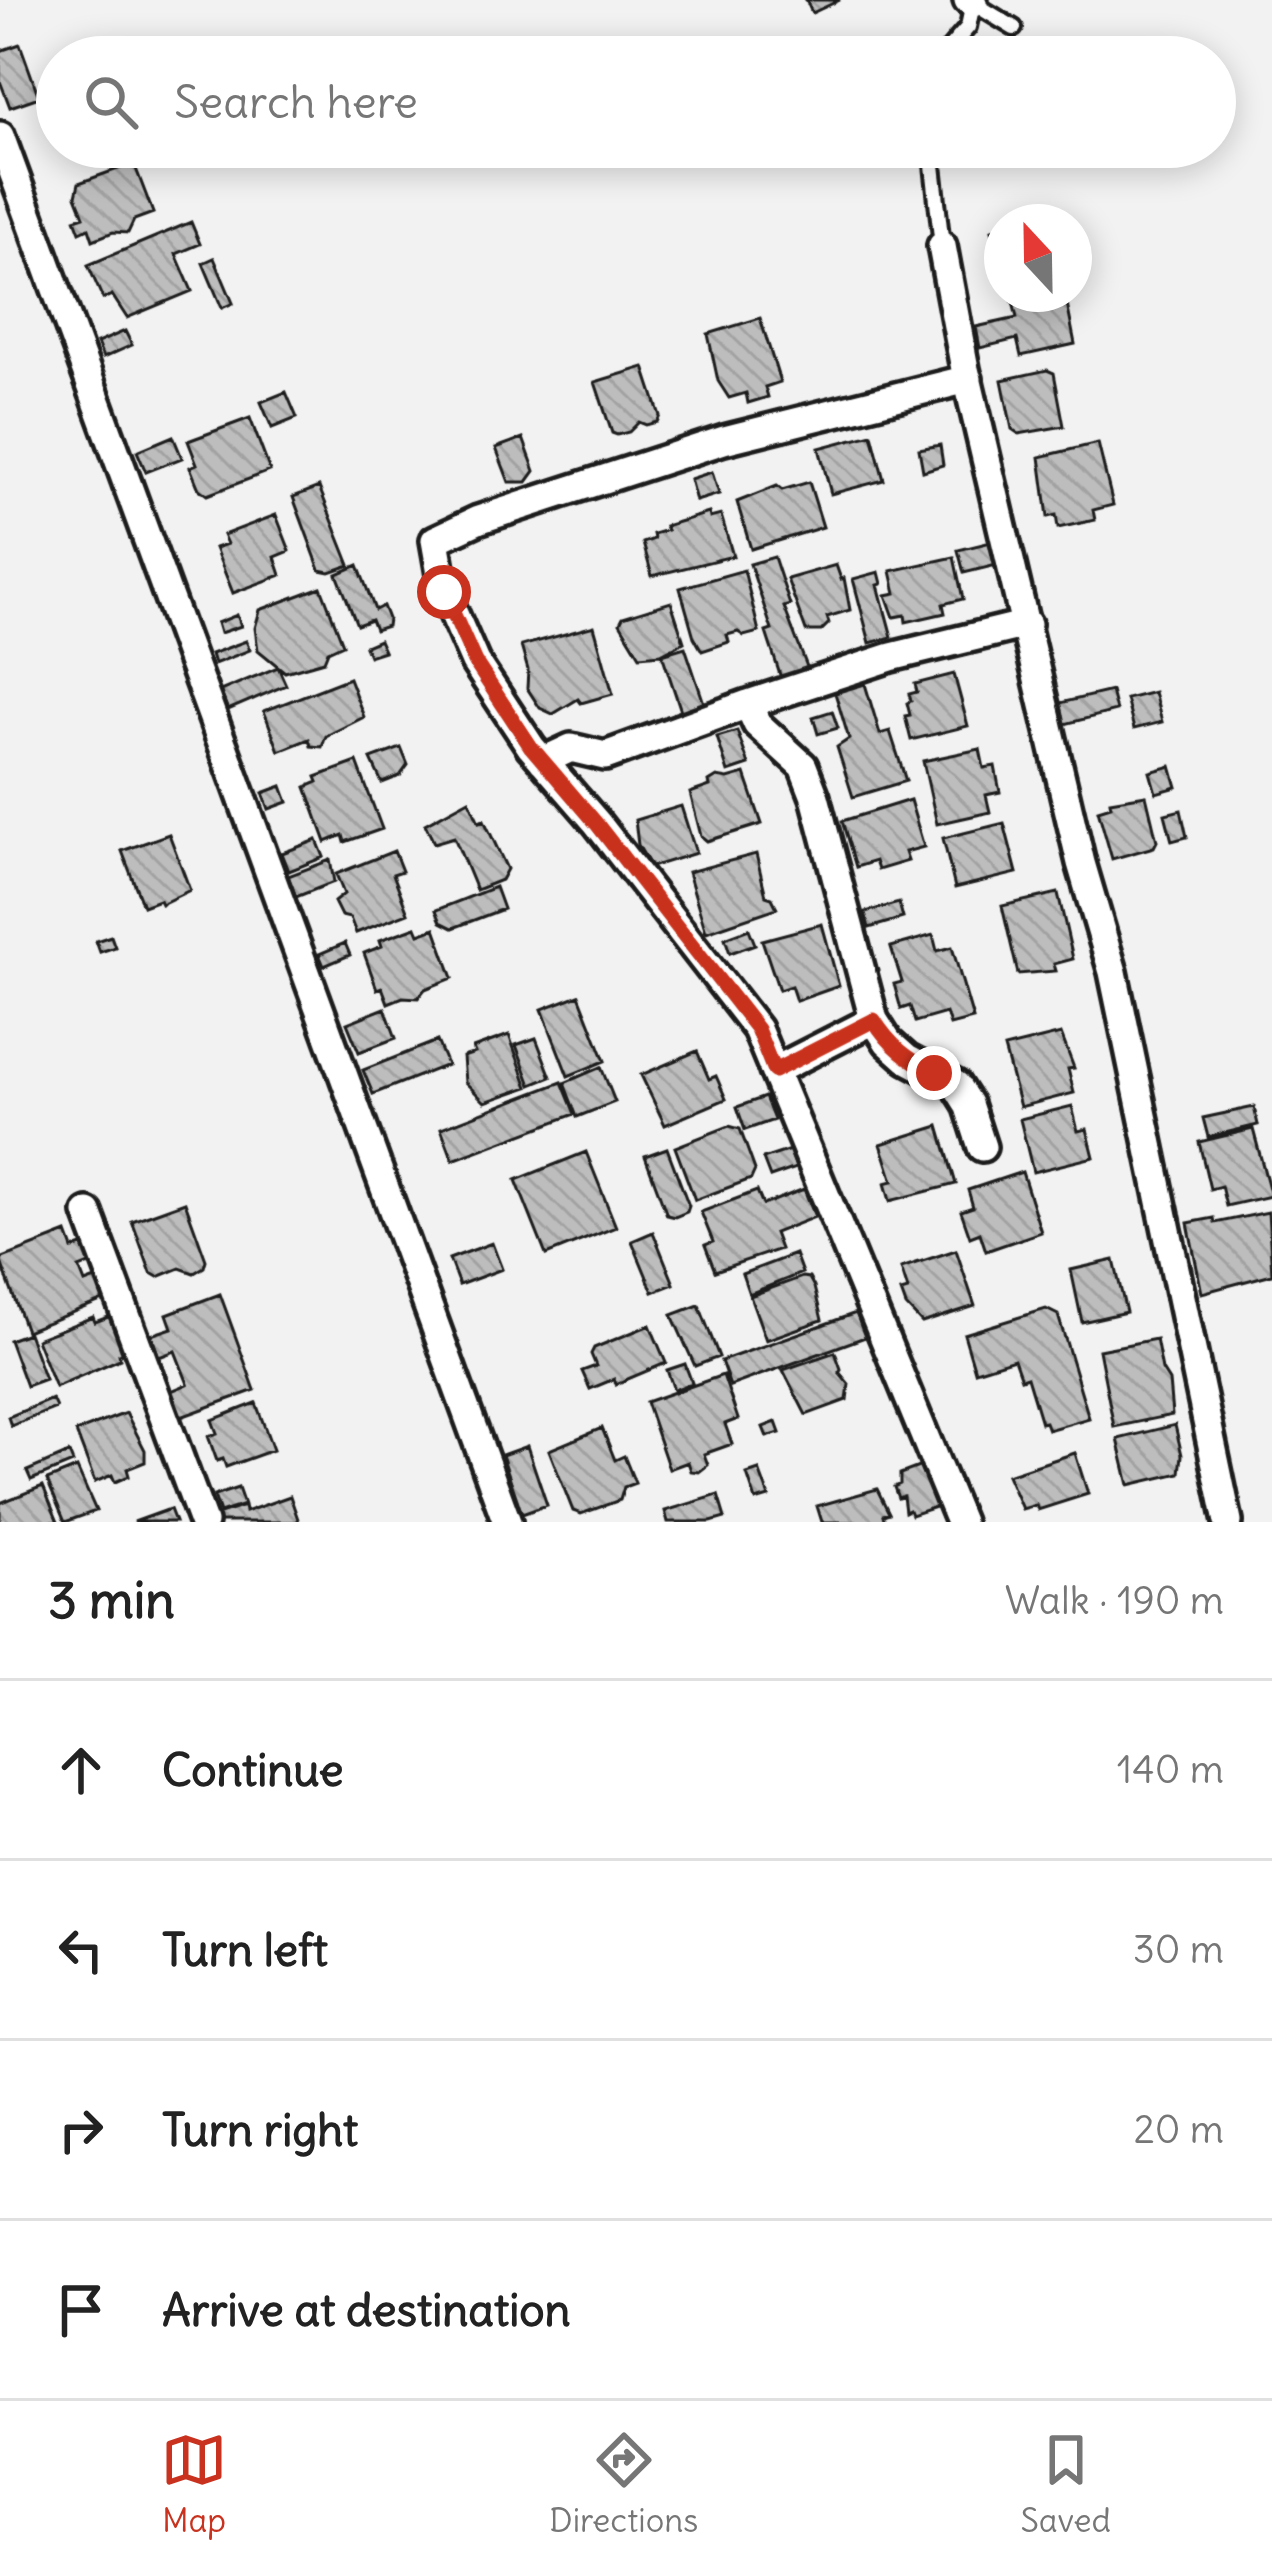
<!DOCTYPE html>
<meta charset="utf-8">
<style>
body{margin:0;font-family:Delius,sans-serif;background:#f2f2f2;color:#222}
.compass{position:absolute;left:984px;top:204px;width:108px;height:108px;border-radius:50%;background:#fff;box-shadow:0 6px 30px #0003;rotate:338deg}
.stop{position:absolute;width:36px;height:36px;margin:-27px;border:9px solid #c8321e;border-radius:50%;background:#fff}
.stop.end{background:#c8321e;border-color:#fff;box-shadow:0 3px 12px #0008}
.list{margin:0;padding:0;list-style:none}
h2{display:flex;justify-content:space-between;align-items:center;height:156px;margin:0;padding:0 48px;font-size:51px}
h2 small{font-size:39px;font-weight:400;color:#767676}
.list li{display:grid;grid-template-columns:78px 1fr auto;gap:36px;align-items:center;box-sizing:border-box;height:180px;padding:0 48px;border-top:3px solid #e0e0e0}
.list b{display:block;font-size:45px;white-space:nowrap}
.list em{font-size:39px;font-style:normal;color:#767676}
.icon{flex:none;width:66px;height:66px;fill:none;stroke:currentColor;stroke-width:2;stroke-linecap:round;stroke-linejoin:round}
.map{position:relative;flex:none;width:1272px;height:1522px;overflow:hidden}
.search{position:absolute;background:#fff;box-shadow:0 6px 30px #0003;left:36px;right:36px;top:36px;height:132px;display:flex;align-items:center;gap:30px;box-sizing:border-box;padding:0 42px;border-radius:66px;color:#767676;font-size:45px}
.sheet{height:876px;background:#fff}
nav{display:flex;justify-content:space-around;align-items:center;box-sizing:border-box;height:168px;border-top:3px solid #e0e0e0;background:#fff;font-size:33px;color:#767676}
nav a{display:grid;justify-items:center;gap:6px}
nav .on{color:#c8321e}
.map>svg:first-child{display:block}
</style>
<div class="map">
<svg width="1272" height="1522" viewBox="0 0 1272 1522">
<defs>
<pattern id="building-back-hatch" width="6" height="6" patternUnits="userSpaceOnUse" patternTransform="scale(3)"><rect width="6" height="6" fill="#bdbdbd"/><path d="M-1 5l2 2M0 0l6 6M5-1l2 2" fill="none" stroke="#a2a2a2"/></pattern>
</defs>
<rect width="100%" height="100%" fill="#f2f2f2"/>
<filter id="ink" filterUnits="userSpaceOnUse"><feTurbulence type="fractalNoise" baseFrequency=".00833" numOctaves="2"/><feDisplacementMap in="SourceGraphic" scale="24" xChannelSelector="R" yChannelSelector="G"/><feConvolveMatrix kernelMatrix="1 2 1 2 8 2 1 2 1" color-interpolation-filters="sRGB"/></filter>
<g filter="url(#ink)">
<path fill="url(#building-back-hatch)" stroke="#1c1c1c" stroke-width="3" d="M806 0H840L812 13Z
M801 42 808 57H765Z
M20 44 39 97 10 107 0 81V51Z
M126 166H135L153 213 134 220 128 233 113 232 93 240 89 228 80 232 75 219 84 216 76 196 79 183Z
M191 222 200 244 176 254 192 291 127 318 112 295 103 299 88 265Z
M1002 227V272L992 230Z
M214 258 233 303 222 308 203 263Z
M1051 294H1065L1075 344 1021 356 1017 339 980 348 976 327 1017 318 1013 302Z
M760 318 780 382 765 387 768 397 748 403 746 393 729 398 718 381 708 334Z
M125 331 132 345 103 358 97 343Z
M644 367 660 416 657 422 646 425 639 422 629 432 617 435 612 433 595 382Z
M1047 370 1054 373 1064 426 1019 434 1012 429 1002 380Z
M286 392 297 418 272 428 261 402Z
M250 418 270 471 207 495 199 489 190 467 197 464 188 441Z
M872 434 884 480 831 494 819 448Z
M173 436 182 458 146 472 137 451Z
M523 438 535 471 527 482H509L496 448Z
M1098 443 1113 505 1093 510 1095 520 1058 528 1056 515 1048 517 1040 457Z
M940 445 943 465 923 471 919 449Z
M712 472 719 494 696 501 690 479Z
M809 482 823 527 751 549 737 502 777 486 782 490Z
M319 487 350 565 330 572 320 570 293 497Z
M709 513 710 518 721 515 733 556 652 576 643 543 654 539 653 534 667 530 665 526Z
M276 515 290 551 275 557 281 575 233 593 215 548 227 544 223 535Z
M995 541 1001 564 964 573 958 550Z
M774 557 790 605 784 607 809 672 782 681 766 632 772 630 750 564Z
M954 557 963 599 943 604 945 613 906 622 905 615 894 617 886 595 896 593 891 571Z
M358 565 375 610 383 606 388 619 387 626 375 630 371 620 357 625 337 574Z
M836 565 841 579 844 578 850 610 827 617 829 623 821 631H806L787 579Z
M744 570 759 632 744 636 738 632 727 635 729 642 702 651 694 637 680 588Z
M879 572 882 584 878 585 892 637 870 643 853 579Z
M321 587 343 644 328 651 324 661 285 672 258 650 255 628 260 610Z
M671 602 684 642 661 654 640 656 620 623 623 617Z
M237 615 241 626 220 633 217 623Z
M594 626 613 694 581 703 578 699 553 714 540 708 527 688 528 670 521 646Z
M379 640 384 651 369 656 365 646Z
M246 641 250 650 214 664 211 654Z
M685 647 705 706 682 714 662 654Z
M278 667 286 685 228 710 220 691Z
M954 674 968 726 911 740 905 716 910 715 907 703 911 701 909 694 917 692 915 684Z
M349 678 364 717 326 736 322 747 311 746 309 739 279 751 264 711Z
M865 684 880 734 890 731 906 781 853 797 837 747 849 739 835 693Z
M1111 691 1116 711 1065 724 1060 703Z
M1154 692 1162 722 1134 729 1126 699Z
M832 711 838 728 818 734 813 717Z
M737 731 749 765 728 772 717 737Z
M401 748 408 765 400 776 382 783 371 759Z
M980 749 984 768 995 766 1000 792 986 795 990 812 937 824 923 761Z
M357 762 382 829 345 842 343 835 326 842 306 787 318 782 316 777Z
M1171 766 1177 787 1156 793 1150 772Z
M745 774 762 824 707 841 701 836 690 793 710 786 709 782 717 777 728 779Z
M282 786 288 802 269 809 263 793Z
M1146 795 1157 841 1154 847 1112 859 1098 810 1111 806 1110 801Z
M469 800 479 822 484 820 507 869 501 880 476 890 454 837 434 843 425 824Z
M910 800 924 847 905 852 908 861 878 870 875 861 856 867 842 821Z
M681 806 696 853 651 867 638 845 635 820Z
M1181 810 1187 837 1172 841 1165 814Z
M1004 823 1017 873 955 888 943 838Z
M169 834 190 890 161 904 159 900 143 906 122 851Z
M317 840 324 857 289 871 282 853Z
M394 851 402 871 393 874 408 913 356 933 350 918 341 916 334 902 344 894 336 874Z
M756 854 766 896 772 898 777 908 706 932 688 872Z
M330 860 334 882 296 897 288 876Z
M495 887 503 909 453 928 441 922 436 910Z
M1058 893 1073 959 1054 964 1056 971 1018 974 1002 906Z
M899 903 903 918 869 928 865 912Z
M822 924 839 986 796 1001 791 986 779 990 762 940Z
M416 927 419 934 435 928 453 978 425 989 418 998 403 997 388 1003 382 987 377 989 364 953 382 946 380 940Z
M749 929 755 944 730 953 725 938Z
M933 935 937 951 952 947 973 1019 950 1025 946 1013 915 1022 910 1006 901 1009 894 984 902 982 891 947Z
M111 936 115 947 100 952 96 941Z
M345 943 350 955 324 966 319 954Z
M579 995 605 1061 568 1076 542 1009Z
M385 1008 396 1038 359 1052 347 1023Z
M1061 1034 1074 1068 1068 1069 1074 1093 1020 1107 1004 1048Z
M509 1035 528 1087 485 1102 465 1082 463 1057 475 1053 473 1048Z
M536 1038 551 1077 531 1085 516 1045Z
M437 1041 447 1065 373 1094 363 1070Z
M697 1051 709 1079 716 1076 726 1099 665 1125 641 1075Z
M601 1067 615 1102 577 1117 564 1083Z
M562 1082 575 1114 453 1160 441 1128Z
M765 1097 774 1120 745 1130 737 1107Z
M1072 1106 1078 1131 1087 1129 1094 1157 1033 1172 1020 1119Z
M1254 1107 1258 1125 1208 1137 1203 1118Z
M729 1126 740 1129 755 1170 751 1179 695 1200 675 1147Z
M939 1126 956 1184 890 1201 885 1183 893 1181 881 1144Z
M1253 1129 1271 1196 1226 1206 1221 1186 1210 1189 1199 1142Z
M667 1148 689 1206 687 1212 675 1217 667 1215 645 1156Z
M790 1150 796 1168 770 1177 763 1159Z
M586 1152 616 1227 546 1255 516 1180Z
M1022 1172 1041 1232 986 1251 980 1233 970 1237 961 1211 973 1207 968 1190Z
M804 1189 815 1217 774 1233 780 1249 715 1271 705 1245 713 1242 701 1212 757 1191 763 1205Z
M185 1202 206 1260 204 1267 194 1273 180 1268 158 1277 151 1273 132 1221Z
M1268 1212 1272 1274 1202 1293 1188 1223 1214 1218 1215 1223Z
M653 1232 674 1284 653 1292 632 1241Z
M67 1233 73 1249 85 1245 92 1263 79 1268 85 1283 98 1278 106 1299 26 1331 0 1259Z
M492 1243 502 1269 459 1285 449 1259Z
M956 1250 975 1306 922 1323 906 1306 901 1292 908 1290 901 1268Z
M795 1254 802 1273 749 1294 742 1274Z
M1114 1260 1126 1312 1082 1322 1071 1270Z
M802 1277 809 1278 814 1287 822 1320 766 1340 750 1296Z
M220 1294 255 1390 181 1417 171 1391 188 1384 175 1351 159 1357 151 1335 172 1328 167 1314Z
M699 1305 719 1357 695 1366 672 1315Z
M1046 1309 1058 1315 1089 1418 1048 1430 1045 1422 1041 1423 1027 1377 1021 1379 1014 1359 975 1371 964 1334Z
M856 1313 865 1337 730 1386 721 1361Z
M111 1316 125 1352 119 1354 120 1359 55 1387 36 1339 93 1317 95 1322Z
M650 1325 666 1363 616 1384 614 1379 590 1389 582 1371 596 1366 591 1354 594 1348Z
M28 1333 45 1379 26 1386 9 1340Z
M1156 1339 1162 1370 1169 1381 1172 1415 1114 1427 1099 1350Z
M835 1352 841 1369 839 1372 849 1384 847 1400 806 1415 783 1370Z
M685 1364 692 1383 674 1390 667 1370Z
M723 1375 738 1419 725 1424 732 1444 704 1454 708 1465 699 1472 691 1471 688 1462 669 1469 646 1402Z
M52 1399 56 1408 11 1426 8 1417Z
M256 1403 273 1450 226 1467 223 1459 217 1461 208 1436 217 1433 212 1420Z
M126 1413 145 1450V1462L127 1469 129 1476 115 1482 112 1475 95 1482 76 1432Z
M776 1422 780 1433 767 1437 763 1427Z
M1175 1425 1182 1455 1180 1473 1129 1485 1118 1439Z
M602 1428 615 1460 624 1456 635 1483 624 1487 620 1500 581 1514 573 1511 549 1450Z
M527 1446 547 1505 522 1514 502 1455Z
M69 1453 73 1463 31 1480 27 1471Z
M1075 1453 1088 1494 1038 1510 1036 1505 1022 1509 1007 1475Z
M924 1465 938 1506 911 1515 909 1510 905 1512 903 1496 898 1498 894 1487 900 1484V1474Z
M77 1468 96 1511 65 1522 47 1480Z
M759 1470 769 1497 756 1501 747 1474Z
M43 1486 58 1522H0V1503Z
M238 1488 244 1505 220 1513 214 1496Z
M877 1489 889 1513 883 1515 885 1522H822L817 1506Z
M718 1495 725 1518 711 1522H668L665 1511Z
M290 1496 299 1522H219L217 1515 244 1506 245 1512Z
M170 1509 175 1522H134Z"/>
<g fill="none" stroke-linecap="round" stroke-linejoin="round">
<g stroke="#1c1c1c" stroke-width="22">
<path id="lane" d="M942 57 968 27 973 3 1014 28
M931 147 942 246"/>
</g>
<g stroke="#1c1c1c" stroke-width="36">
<path id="street" d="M968 0 973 3
M0 136 507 1522
M942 246 965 369 1081 863 1113 972 1228 1522
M748 704 891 657 1027 624
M543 761 571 748 605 756 748 704 757 724 803 766 815 797 874 1020 774 1071
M874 1020 888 1042 907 1059 956 1085 968 1104 982 1147
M88 1213 203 1522
M960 1522 757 1029 597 823 531 747 475 662 444 591 435 540 478 520 724 440 968 379"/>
</g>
<use href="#lane" stroke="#fff" stroke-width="14"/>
<use href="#street" stroke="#fff" stroke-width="27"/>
</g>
</g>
<g fill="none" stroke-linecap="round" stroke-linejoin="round" filter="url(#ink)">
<path stroke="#c8321e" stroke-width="15" d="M444 592 475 662 531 747 596 823 757 1029 774 1071 874 1020C890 1046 908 1059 934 1073"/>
</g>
</svg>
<svg class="compass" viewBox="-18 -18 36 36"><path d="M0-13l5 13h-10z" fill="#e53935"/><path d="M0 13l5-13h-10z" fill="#767676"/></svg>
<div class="stop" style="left:444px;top:592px"></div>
<div class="stop end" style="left:934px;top:1073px"></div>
<div class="search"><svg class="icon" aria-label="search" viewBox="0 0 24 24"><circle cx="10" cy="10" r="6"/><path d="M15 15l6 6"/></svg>Search here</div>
</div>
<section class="sheet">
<h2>3 min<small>Walk · 190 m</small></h2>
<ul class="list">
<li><svg class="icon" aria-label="ahead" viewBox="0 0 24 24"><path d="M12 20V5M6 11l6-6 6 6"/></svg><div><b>Continue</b></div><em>140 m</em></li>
<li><svg class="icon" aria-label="left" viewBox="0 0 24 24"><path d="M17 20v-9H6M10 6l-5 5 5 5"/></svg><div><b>Turn left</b></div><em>30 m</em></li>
<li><svg class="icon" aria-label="right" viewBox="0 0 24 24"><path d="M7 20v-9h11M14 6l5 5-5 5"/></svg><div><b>Turn right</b></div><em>20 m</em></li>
<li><svg class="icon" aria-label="arrive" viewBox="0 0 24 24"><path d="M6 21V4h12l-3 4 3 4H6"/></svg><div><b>Arrive at destination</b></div></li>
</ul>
</section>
<nav>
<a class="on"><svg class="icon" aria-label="map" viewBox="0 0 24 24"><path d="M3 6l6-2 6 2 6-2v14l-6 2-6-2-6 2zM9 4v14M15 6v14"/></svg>Map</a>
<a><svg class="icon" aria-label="directions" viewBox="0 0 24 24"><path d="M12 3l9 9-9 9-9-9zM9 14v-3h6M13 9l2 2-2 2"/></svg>Directions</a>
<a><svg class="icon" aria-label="saved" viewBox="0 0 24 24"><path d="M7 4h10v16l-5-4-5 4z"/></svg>Saved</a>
</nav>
